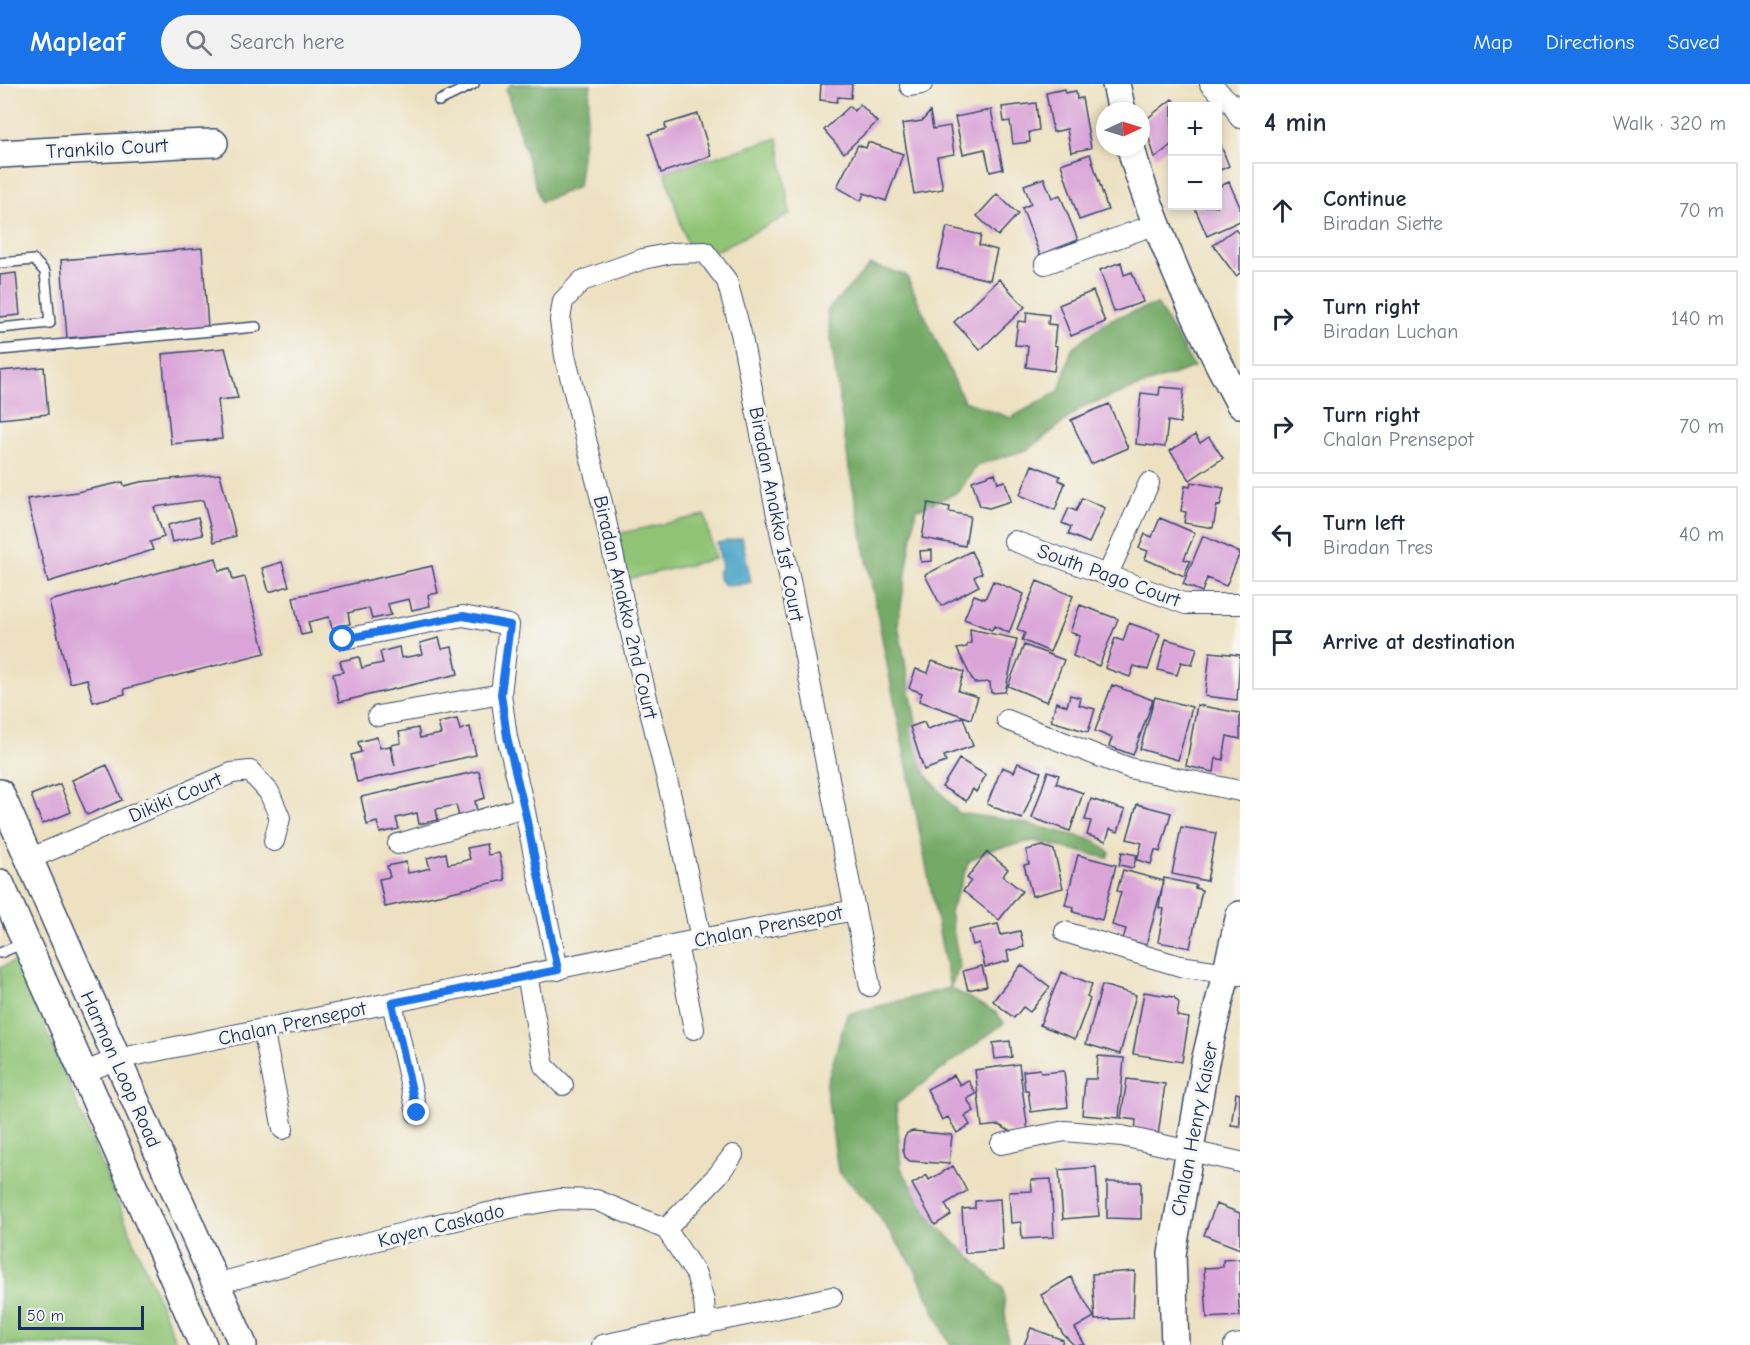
<!DOCTYPE html>
<meta charset="utf-8">
<style>
body{margin:0;font-family:"Comic Neue",sans-serif;background:#f2f2f3;color:#1f2937}
.controls{position:absolute;right:18px;top:18px;display:grid;overflow:hidden;border-radius:0px;box-shadow:0 3px 9px #0003}
.controls button{width:54px;height:54px;display:grid;place-items:center;padding:0;border:0;border-bottom:2px solid #e0e1e3;background:#fff;color:#1f2937;font:30px sans-serif}
.compass{position:absolute;left:1096px;top:18px;width:54px;height:54px;border-radius:50%;background:#fff;box-shadow:0 3px 9px #0003;rotate:86deg}
.scale{position:absolute;left:18px;bottom:15px;width:126px;box-sizing:border-box;padding-left:6px;border:3px solid #1b2f5e;border-top:0;font-size:16px;line-height:21px;white-space:nowrap;color:#1b2f5e;-webkit-text-stroke:4px #f6f6f2;paint-order:stroke}
.stop{position:absolute;width:18px;height:18px;margin:-14px;border:4px solid #1a73e8;border-radius:50%;background:#fff}
.stop.end{background:#1a73e8;border-color:#fff;box-shadow:0 2px 6px #0008}
.list{margin:0;padding:0;list-style:none}
h2{display:flex;justify-content:space-between;align-items:center;height:78px;margin:0;padding:0 24px;font-size:26px}
h2 small{font-size:20px;font-weight:400;color:#747a83}
.list li{display:grid;grid-template-columns:39px 1fr auto;gap:18px;align-items:center;box-sizing:border-box;height:96px;margin:0 12px 12px;padding:0 12px;border:2px solid #e0e1e3;border-radius:0px}
.list b{display:block;font-size:22px;white-space:nowrap}
.list p{margin:0;font-size:20px;white-space:nowrap;color:#747a83}
.list em{font-size:20px;font-style:normal;color:#747a83}
.icon{flex:none;width:33px;height:33px;fill:none;stroke:currentColor;stroke-width:2;stroke-linecap:round;stroke-linejoin:round}
.map{position:relative;flex:none;width:1240px;height:1261px;overflow:hidden}
header{display:flex;align-items:center;gap:36px;box-sizing:border-box;height:84px;padding:0 30px;background:#1a73e8;color:#fff}
header strong{font-size:28px}
nav{display:flex;gap:33px;margin-inline-start:auto;font-size:21px}
.search{width:420px;height:54px;background:#f2f2f3;display:flex;align-items:center;gap:15px;box-sizing:border-box;padding:0 21px;border-radius:33px;color:#747a83;font-size:22px}
main{display:flex}
aside{flex:1;background:#fff}
.map>svg:first-child{display:block}
</style>
<header>
<strong>Mapleaf</strong>
<div class="search"><svg class="icon" aria-label="search" viewBox="0 0 24 24"><circle cx="10" cy="10" r="6"/><path d="M15 15l6 6"/></svg>Search here</div>
<nav><a>Map</a><a>Directions</a><a>Saved</a></nav>
</header>
<main>
<div class="map">
<svg width="1240" height="1261" viewBox="0 0 1240 1261">
<rect width="100%" height="100%" fill="#f6f6f2"/>
<filter id="ink" filterUnits="userSpaceOnUse"><feTurbulence type="fractalNoise" baseFrequency=".0167" numOctaves="2"/><feDisplacementMap in="SourceGraphic" scale="12" xChannelSelector="R" yChannelSelector="G"/><feConvolveMatrix kernelMatrix="1 2 1 2 8 2 1 2 1" color-interpolation-filters="sRGB"/></filter>
<filter id="wash" filterUnits="userSpaceOnUse"><feTurbulence type="fractalNoise" baseFrequency=".008" numOctaves="4" result="noise"/><feDisplacementMap in="SourceGraphic" scale="24" xChannelSelector="R" yChannelSelector="G"/><feGaussianBlur stdDeviation="1.35" result="paint"/><feColorMatrix in="noise" values="0 0 0 0 0 0 0 0 0 0 0 0 0 0 0 0 0 1.4 0 .05"/><feComposite in="paint" operator="in"/></filter>
<g filter="url(#wash)">
<rect width="100%" height="100%" fill="#ede1c1"/>
<path fill="#90c475" stroke="#567a6a" stroke-width="1.5" d="M778 54 790 130 716 167 688 163 665 88Z
M705 431 715 475 627 495 617 450Z
M17 876 177 1261H0V884Z"/>
<path fill="#74aa66" stroke="#486c62" stroke-width="1.5" d="M511 0H591L578 103 541 118 506 5Z
M870 181 906 191 964 317 1011 334 1059 307 1072 264 1109 236 1157 220 1194 283 1084 322 1029 365 977 381 959 408 916 426 898 540 925 689 958 729 1015 737 1094 756 1110 769 1107 774 1033 757 989 766 969 777 950 828 960 883 950 904 997 929 1004 939 896 1020 901 1084 931 1136 1003 1204 1008 1261H950L914 1183 872 1122 838 1087 826 1002 847 930 950 904 849 384 827 227Z"/>
<path fill="#4ba5c8" stroke="#336a93" stroke-width="1.5" d="M742 454 751 498C737 501 719 508 718 488L722 483 717 459Z"/>
<g id="blocks">
<path fill="#daa4d8" d="M821 0H852L851 14 838 13 837 18 820 16Z
M1065 5V9L1076 7 1077 15 1082 14 1091 64 1071 68 1067 45 1053 48 1046 9Z
M1172 15 1177 22H1172V60L1155 74 1144 37Z
M1036 19 1039 46 1029 48 1030 58 1013 60 1010 37 1004 38 1002 23Z
M860 20 877 38 844 69 824 46 850 22 854 27Z
M991 26 1003 85 990 88 985 65 963 70 955 33Z
M930 28 933 45 950 42 954 70 937 73 943 105 914 110 902 40 922 37Z
M698 30 711 72 661 89 649 50 666 45 665 40Z
M1218 54 1229 82 1218 87Z
M868 58 903 70 886 117 864 109 861 117 837 103 858 61 866 64Z
M1090 70 1108 126 1079 136 1061 80Z
M1044 94 1052 114 1060 111 1078 156 1040 171 1022 124 1031 120 1024 101Z
M1229 98 1240 123V137L1207 152 1194 122H1218V103Z
M997 110 1018 130 998 152 977 132Z
M947 143 981 151 979 161 997 166 990 196 937 184Z
M1235 145 1240 151V189L1236 192 1213 161Z
M202 164 208 243 67 254 61 176Z
M1121 178 1124 191 1132 188 1143 218 1114 228 1100 186Z
M16 189 20 231 0 233V191Z
M999 195 1025 223 980 266 954 238Z
M1093 207 1105 238 1071 252 1059 221Z
M1027 228 1049 231 1048 240 1056 241 1054 261 1057 262 1054 287 1026 283 1028 262 1015 261 1018 237 1026 238Z
M225 264 238 314 218 316 222 355 171 360 162 270Z
M44 283 48 330 0 335V287Z
M1160 303 1184 305 1180 339 1168 337 1165 363 1136 360 1141 309 1159 311Z
M1109 320 1128 364 1091 380 1071 336Z
M1195 351 1200 359 1209 353 1223 374 1190 396 1170 367Z
M1032 381 1060 392 1059 396 1065 399 1055 426 1020 411Z
M995 389 998 399 1005 397 1011 417 989 424 980 422 972 397Z
M220 390 236 452 214 458 203 416 154 423 164 453 150 458 153 466 48 498 27 415 77 408 123 398 124 402 140 398Z
M1191 398 1224 404 1220 422 1217 421 1213 444 1184 439 1186 428 1181 427 1185 402 1190 403Z
M1082 414 1105 424 1089 459 1068 450 1071 443 1062 439 1069 424 1076 427Z
M928 419 950 423 949 428 970 432 965 462 922 454Z
M198 433 203 451 172 458 168 441Z
M1160 434 1195 449 1184 475 1190 477 1184 492 1145 475 1148 467 1139 464 1145 450 1152 453Z
M1203 452 1240 469 1226 502 1207 494 1202 508 1183 500Z
M932 466V477L921 478 920 467Z
M971 467 982 489 974 493 979 502 941 522 925 491Z
M216 474 219 487 230 484 233 496 245 493 265 569 124 605 125 610 93 618 87 595 70 599 49 517Z
M282 478 289 502 269 508 262 484Z
M432 482 438 509 428 511 430 522 412 526 409 515 388 520 391 531 372 535 369 524 359 526 348 529 350 540 332 544 329 533 308 538 311 549 301 551 293 513Z
M993 497 1024 510 1009 549 994 542 992 546 964 535 974 511 985 515Z
M1037 497 1073 512 1050 568 1022 556 1025 549 1017 545Z
M1080 521 1118 535 1099 582 1073 572 1080 552 1070 548Z
M1129 539 1160 550 1148 586 1134 582 1130 593 1105 584 1115 554 1123 557Z
M970 545 1017 555 1005 608 991 609 990 598 974 599 957 565 967 563V560L971 559Z
M439 554 442 565 452 563 458 590 339 618 333 590 343 588 340 577 359 573 362 584 373 581 383 579 380 568 399 563 401 574 413 572 423 570 420 559Z
M1166 555 1197 564 1192 581 1181 578 1177 591 1158 586Z
M1024 561 1064 576 1047 618 1008 602Z
M1210 568 1240 571 1237 616 1205 612Z
M932 577 964 588 958 607 978 613 971 635 919 617 922 609 909 604 916 585 928 589Z
M1112 601 1153 616 1133 671 1109 662 1112 654 1095 647Z
M1070 611 1081 614 1079 621 1095 625 1088 648 1051 637 1056 618 1067 622Z
M1155 613 1192 623 1178 676 1140 665Z
M1197 621 1240 629V655L1227 652 1223 676 1216 674 1214 688 1186 682Z
M963 633 973 662 944 672 946 678 924 686 910 643 924 638 927 645Z
M457 635 460 646 470 643 476 671 357 698 351 671 361 668 358 658 377 653 380 664 390 662 395 682 391 661 401 659 399 648 418 644 420 654 430 652 441 650 438 639Z
M959 675 986 691 976 708 973 705 966 717 942 703Z
M1018 679 1041 688 1022 735 987 720 1002 683 1014 688Z
M107 681 122 716 87 731 72 696Z
M479 687 485 714 475 717 477 728 459 732 456 721 436 725 438 736 419 740 417 729 396 734 399 745 380 749 377 738 367 741 361 713Z
M1048 687 1059 691 1056 699 1083 709 1070 747 1032 734Z
M60 700 71 728 42 740 31 711Z
M1091 715 1125 726 1118 748 1110 745 1106 757 1087 751 1091 737 1085 736Z
M1137 720 1171 729 1160 768 1155 766 1151 780 1137 776 1142 759 1127 755Z
M1181 743 1216 749 1207 797 1172 790Z
M486 760 488 771 499 769 505 796 385 823 379 795 390 793 387 782 406 778 408 789 419 787 430 784 427 774 446 769 448 780 460 778 470 775 467 764Z
M1043 762 1054 766 1063 804 1032 812 1024 781 1029 780 1026 766Z
M987 768 1008 785 1003 792 1022 807 999 836 963 807 971 797 967 794Z
M1122 768 1137 771 1133 784 1119 781Z
M1078 771 1116 781 1102 836 1073 828 1074 823 1065 821Z
M1123 786 1164 797 1146 861 1123 855 1126 845 1112 841 1121 808 1117 807Z
M1164 794 1196 801 1195 804 1202 806 1190 864 1158 858 1164 825 1159 824Z
M998 840 1001 851 1020 847 1024 863 1007 867 1009 877 985 883 979 859 973 861 969 846Z
M1021 881 1050 903 1030 928 1023 923 1014 934 993 917Z
M982 882 987 902 968 906 963 887Z
M1061 888 1092 900 1087 913 1090 915 1075 955 1040 941Z
M1102 901 1136 911 1120 970 1086 960Z
M1144 908 1174 913 1179 919 1177 932 1189 934 1182 978 1133 970Z
M1010 957 1012 973 995 975 993 959Z
M1098 972 1124 974 1119 1034 1082 1031 1085 995H1096Z
M1019 980 1028 1047 1013 1049 999 1041 982 1043 975 986Z
M1040 985 1041 989 1064 987 1068 1023 1031 1028 1028 1006H1025L1023 987Z
M954 991 960 1001 968 996 976 1010 967 1015 974 1027 965 1032 970 1041 957 1049 948 1033 942 1036 927 1005Z
M1127 995 1165 1000 1158 1052 1135 1049 1136 1036 1121 1034Z
M1236 1009 1240 1010V1042L1231 1041Z
M913 1047 952 1051 949 1080 910 1077 905 1073 903 1065 904 1055 907 1049Z
M953 1082 967 1107 945 1120 951 1131 935 1141 912 1100 927 1091 929 1096Z
M1096 1083 1099 1132 1063 1135 1059 1086Z
M1051 1095 1054 1153 1022 1155 1021 1138 1011 1139 1009 1108 1032 1107 1031 1096Z
M1107 1098H1141V1135L1107 1134Z
M1000 1115 1003 1166 965 1169 962 1125 975 1124V1117Z
M1216 1120 1240 1129V1165L1204 1151Z
M1240 1175V1210H1238L1240 1232 1207 1234 1204 1184 1223 1183V1176Z
M1135 1187 1133 1234 1095 1236 1092 1190Z
M1071 1193 1094 1233 1075 1244 1085 1261H1074L1063 1250 1041 1211Z
M1031 1244 1063 1256 1061 1261H1024Z"/>
</g>
</g>
<g filter="url(#ink)">
<use href="#blocks" fill-opacity="0" stroke="#3a4a6d" stroke-width="1.5"/>
<g fill="none" stroke-linecap="round" stroke-linejoin="round">
<g stroke="#3a4a6d" stroke-width="12">
<path id="lane" d="M439 17 474 0
M0 179 34 176 45 188 50 239 0 244
M0 266 256 243
M0 869 24 859"/>
</g>
<g stroke="#3a4a6d" stroke-width="22">
<path id="street" d="M1210 0 1233 21 1240 34
M910 2 922 0
M1045 180 1156 140
M1014 457 1186 520H1240
M1108 490 1149 399
M343 555 463 532 509 541 501 610 507 653 524 723 558 886
M378 632 501 610
M1007 636 1129 684 1240 707
M398 760 524 723
M29 775 232 689 250 687 269 708 280 734 274 757
M1065 848 1180 882 1240 891
M701 855 674 725 623 516 603 423 565 272 560 236 563 217 582 197 643 175 672 169 705 168 727 197 741 249 870 902
M677 860 694 945
M527 891 544 982 563 1001
M392 919 417 1029
M263 945 283 1045
M83 989 117 975 701 855 855 826
M1001 1060 1065 1047 1122 1052 1240 1078
M666 1145 696 1190 704 1217 706 1241
M666 1145 718 1091 733 1071
M216 1200 425 1143 515 1123 560 1115 596 1116 666 1145
M602 1261 832 1213
M1234 1261 1240 1260"/>
</g>
<g stroke="#3a4a6d" stroke-width="30">
<path id="secondary" d="M1116 0 1122 27
M1131 63C1137 90 1147 115 1157 141 1181 204 1208 261 1240 320
M0 70 182 60 214 59
M0 709 243 1261
M0 799 203 1261
M1175 1261 1172 1170 1205 978 1240 831"/>
</g>
<use href="#lane" stroke="#fff" stroke-width="9"/>
<use href="#street" stroke="#fff" stroke-width="20"/>
<use href="#secondary" stroke="#fff" stroke-width="27"/>
</g>
</g>
<g fill="none" stroke-linecap="round" stroke-linejoin="round" filter="url(#ink)">
<path stroke="#1a73e8" stroke-width="8" d="M343 555 463 532 510 541 501 610 507 653 524 723 558 886 392 919 417 1029"/>
</g>
<g text-anchor="middle" stroke-width="6" stroke-linejoin="round" paint-order="stroke">
<g font-size="20" fill="#1b2f5e" stroke="#f6f6f2">
<text transform="translate(107 64) rotate(-3)" y="7">Trankilo Court</text>
<text transform="translate(777 430) rotate(79)" y="7">Biradan Anakko 1st Court</text>
<text transform="translate(1109 491) rotate(20)" y="7">South Pago Court</text>
<text transform="translate(626 523) rotate(77)" y="7">Biradan Anakko 2nd Court</text>
<text transform="translate(175 713) rotate(-23)" y="7">Dikiki Court</text>
<text transform="translate(768 842) rotate(-11)" y="7">Chalan Prensepot</text>
<text transform="translate(292 939) rotate(-12)" y="7">Chalan Prensepot</text>
<text transform="translate(121 985) rotate(66)" y="7">Harmon Loop Road</text>
<text transform="translate(1194 1045) rotate(-79)" y="7">Chalan Henry Kaiser</text>
<text transform="translate(441 1141) rotate(-14)" y="7">Kayen Caskado</text>
</g>
</g>
</svg>
<div class="controls">
<button>+</button>
<button>−</button>
</div>
<svg class="compass" viewBox="-18 -18 36 36"><path d="M0-13l5 13h-10z" fill="#e53935"/><path d="M0 13l5-13h-10z" fill="#747a83"/></svg>
<div class="scale">50 m</div>
<div class="stop" style="left:343px;top:555px"></div>
<div class="stop end" style="left:417px;top:1029px"></div>
</div>
<aside>
<h2>4 min<small>Walk · 320 m</small></h2>
<ul class="list">
<li><svg class="icon" aria-label="ahead" viewBox="0 0 24 24"><path d="M12 20V5M6 11l6-6 6 6"/></svg><div><b>Continue</b><p>Biradan Siette</p></div><em>70 m</em></li>
<li><svg class="icon" aria-label="right" viewBox="0 0 24 24"><path d="M7 20v-9h11M14 6l5 5-5 5"/></svg><div><b>Turn right</b><p>Biradan Luchan</p></div><em>140 m</em></li>
<li><svg class="icon" aria-label="right" viewBox="0 0 24 24"><path d="M7 20v-9h11M14 6l5 5-5 5"/></svg><div><b>Turn right</b><p>Chalan Prensepot</p></div><em>70 m</em></li>
<li><svg class="icon" aria-label="left" viewBox="0 0 24 24"><path d="M17 20v-9H6M10 6l-5 5 5 5"/></svg><div><b>Turn left</b><p>Biradan Tres</p></div><em>40 m</em></li>
<li><svg class="icon" aria-label="arrive" viewBox="0 0 24 24"><path d="M6 21V4h12l-3 4 3 4H6"/></svg><div><b>Arrive at destination</b></div></li>
</ul>
</aside>
</main>
